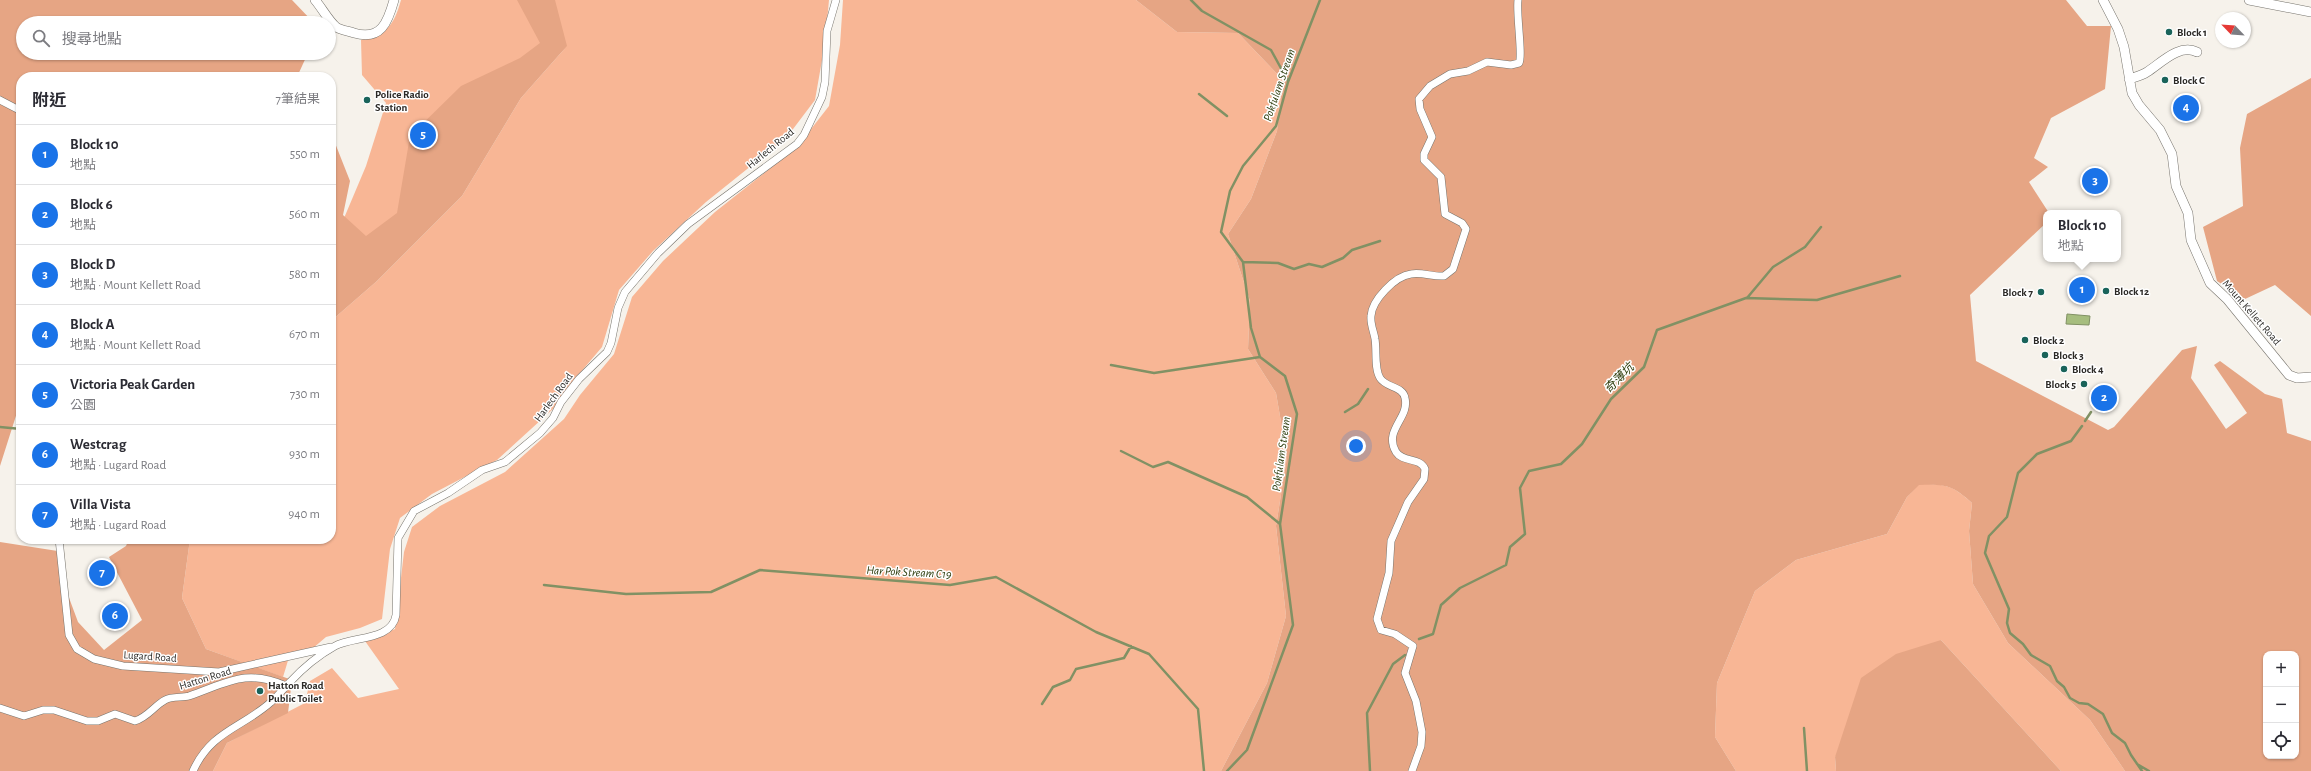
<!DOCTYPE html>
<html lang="zh-TW">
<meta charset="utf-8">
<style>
body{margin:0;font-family:"Alegreya Sans","Noto Sans TC",sans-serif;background:#f2f2f3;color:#2b2b33}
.controls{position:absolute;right:12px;bottom:12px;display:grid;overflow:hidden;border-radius:8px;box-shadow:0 1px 3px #0004}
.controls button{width:36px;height:36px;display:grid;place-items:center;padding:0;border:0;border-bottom:1px solid #e1e1e2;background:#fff;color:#2b2b33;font:20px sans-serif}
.compass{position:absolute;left:2215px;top:12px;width:36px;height:36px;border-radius:50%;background:#fff;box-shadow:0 1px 3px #0004;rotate:295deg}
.you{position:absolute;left:1356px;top:446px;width:14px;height:14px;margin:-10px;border:3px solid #fff;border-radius:50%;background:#1a73e8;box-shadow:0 0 0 6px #1a73e833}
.badge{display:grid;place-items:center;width:26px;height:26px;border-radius:50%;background:#1a73e8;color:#fff;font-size:13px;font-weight:700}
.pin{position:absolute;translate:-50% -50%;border:2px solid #fff;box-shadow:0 1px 4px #0006}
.popup{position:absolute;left:2043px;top:210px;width:78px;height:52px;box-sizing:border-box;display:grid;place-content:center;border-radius:8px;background:#fff;filter:drop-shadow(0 1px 3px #0005);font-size:13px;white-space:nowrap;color:#7c7c81}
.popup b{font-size:15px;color:#2b2b33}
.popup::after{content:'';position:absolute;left:50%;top:100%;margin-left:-8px;border:8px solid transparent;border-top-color:#fff}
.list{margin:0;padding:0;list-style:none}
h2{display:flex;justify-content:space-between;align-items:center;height:52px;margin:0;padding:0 16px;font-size:17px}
h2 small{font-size:13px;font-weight:400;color:#7c7c81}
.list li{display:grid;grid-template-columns:26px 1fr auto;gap:12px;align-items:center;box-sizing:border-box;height:60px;padding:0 16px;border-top:1px solid #e1e1e2}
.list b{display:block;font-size:15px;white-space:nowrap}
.list p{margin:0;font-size:13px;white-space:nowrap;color:#7c7c81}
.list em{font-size:13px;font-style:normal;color:#7c7c81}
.icon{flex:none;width:22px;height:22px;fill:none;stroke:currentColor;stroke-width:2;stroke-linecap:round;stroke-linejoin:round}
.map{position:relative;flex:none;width:2311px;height:771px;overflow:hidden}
.search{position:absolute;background:#fff;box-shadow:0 1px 3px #0004;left:16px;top:16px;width:320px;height:44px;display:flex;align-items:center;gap:10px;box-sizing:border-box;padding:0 14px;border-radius:22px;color:#7c7c81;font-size:15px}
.panel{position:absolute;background:#fff;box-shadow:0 1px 3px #0004;left:16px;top:72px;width:320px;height:472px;border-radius:16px}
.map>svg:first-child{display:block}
</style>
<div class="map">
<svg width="2311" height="771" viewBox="0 0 2311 771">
<rect width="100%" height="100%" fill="#f6f2eb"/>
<path fill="#f8b695" d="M401 0H829L825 43 815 100 787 137 706 202 653 251 619 290 602 347 569 386 553 409 497 460 432 494 400 518 390 549 382 619 360 628 326 637 312 649 290 654 283 677 206 649 182 598 190 539H331V321L377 281 462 196 521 98 567 46 369 247 339 230 366 166 386 103 362 75 361 40C388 31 393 28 401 0Z
M843 0H1136L1177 32 1238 33 1283 80 1277 131 1251 199 1228 234 1250 301 1248 349 1276 393 1287 457 1276 526 1286 616 1267 683 1221 771H213L227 743 305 703 310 681 332 668 358 698 399 689 365 641 395 629 404 552 412 527 440 506 505 472 564 419 580 395 614 354 632 297 663 261 715 212 797 147 829 106 840 45Z
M1919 484C1946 484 1952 485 1972 503L1969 531 1973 584 2008 643 2090 720 2125 771H2061L1941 640 1835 757 1836 771H1736L1715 737 1717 683 1755 591 1796 560 1887 534 1907 497Z"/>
<path fill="#e6a584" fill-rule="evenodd" d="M0 0H292L314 23H23V53H308L297 77H21V400L0 466Z
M517 0H555L567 46 521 98 462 196 377 281 331 321V141L335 143 350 181 343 215 366 236 397 213 410 136 461 86 520 58 540 43Z
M1136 0H2066L2087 26H2111L2105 89 2051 118 2034 158 2048 167 2029 182 2049 213H2046V223L1970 295 1976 361 2108 430 2114 427 2182 350 2197 346 2191 378 2226 429 2247 413 2214 365 2220 361 2265 394 2282 399 2287 433 2311 441V771H2125L2090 720 2008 643 1973 584 1969 531 1972 503C1952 485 1946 484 1919 485L1907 497 1887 534 1796 560 1755 591 1717 683 1715 737 1736 771H1221L1267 683 1286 616 1276 526 1287 457 1276 393 1248 349 1250 301 1228 234 1251 199 1277 131 1283 80 1238 33 1177 32ZM2266 654H2296V756H2266Z
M2311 78V316L2275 285 2245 299 2217 281 2203 227 2243 206 2240 148 2247 114Z
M129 539H190L182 598 206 649 292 680 288 713 227 743 213 771H0V542L64 552 65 587 78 622 104 650 142 620 109 557 126 546Z
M1941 640 2061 771H1836L1835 757 1861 678 1896 654Z"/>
<path fill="#a6bd7e" stroke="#819164" d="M2067 314 2090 316 2089 325 2066 324Z"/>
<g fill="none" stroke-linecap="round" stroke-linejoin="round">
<path stroke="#819164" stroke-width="2.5" d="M1191 0 1202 11 1271 50 1288 81
M1199 94 1227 116
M1243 262 1278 263 1294 269 1309 264 1322 267 1343 258 1352 250 1380 241
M1747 298 1773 267 1805 247 1821 227
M1111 365 1154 373 1260 357
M1345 412 1358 404 1368 389
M2085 421 2091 412
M2082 426 2071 441 2037 454 2018 473 2007 517 1989 536 1985 553 2009 609 2007 623 2010 633 2023 644 2031 655 2050 666 2057 681 2064 687 2070 698 2079 703 2088 704 2103 714 2112 733 2125 743 2131 755 2142 771
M0 427 21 429
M1121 451 1153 467 1168 462 1247 497 1280 524
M544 585 626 594 711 592 760 570 950 585 996 577 1096 632 1149 654 1198 709 1204 771
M1419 639 1433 634 1441 605 1460 588 1506 565 1510 547 1525 534 1520 488 1529 471 1561 464 1582 444 1611 399 1644 367 1657 330 1746 298 1817 300 1900 276
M1042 704 1053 687 1070 680 1076 669 1124 658 1131 646
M1804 728 1807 771
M2137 764 2149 771
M1227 771 1247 750 1293 625 1280 524 1297 414 1285 376 1260 357 1251 328 1243 262 1221 232 1230 191 1243 166 1276 126 1288 82 1320 0
M1370 771 1367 713 1393 664 1405 655"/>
<g stroke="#77746d" stroke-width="8">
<path id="pedestrian" d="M0 100 21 111
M59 539 69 635 77 649 94 659 123 666 219 672 331 647
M0 708 24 716 43 710H54L87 721H98L115 714 135 721C148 717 154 706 165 700 172 696 182 698 189 696 227 683 246 668 286 686
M193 771C211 731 242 728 271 702 278 696 283 689 290 682 302 669 319 655 335 646 353 636 392 641 396 615L398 538 414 511 448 493 482 470 505 462 540 433 553 418 561 402 579 379 607 352 611 343 618 308 625 292 658 253 688 224 797 144 804 135 822 97 825 82 827 31 836 0
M1412 771 1421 746 1422 732 1416 701 1405 673 1413 646 1395 634 1381 630 1377 619 1389 573 1391 541 1408 502 1424 479 1425 469C1420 457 1403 463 1396 452 1383 430 1410 418 1405 398 1403 386 1386 388 1380 378 1374 368 1377 351 1375 339 1374 332 1370 324 1371 316 1372 300 1395 276 1411 274 1422 272 1433 277 1444 276L1453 269 1466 229 1462 223 1445 214 1441 177 1424 160V154L1432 137 1420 109 1419 99 1430 86 1450 74 1468 71 1487 62 1511 65 1519 63C1523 56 1516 13 1518 0"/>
</g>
<g stroke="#77746d" stroke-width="10">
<path id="minor" d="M315 0C322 8 328 20 336 27 340 30 348 31 354 33 381 41 388 22 394 0
M2103 0 2118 29 2124 47 2132 93 2139 105 2160 130 2172 154 2176 186 2188 213 2191 240 2210 283 2227 299 2289 375 2297 378 2311 377
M2249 0 2311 12
M2129 79C2135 77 2141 76 2147 72 2160 64 2179 43 2197 52"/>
</g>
<use href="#pedestrian" stroke="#fff" stroke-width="7"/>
<use href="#minor" stroke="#fff" stroke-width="9"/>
</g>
<g fill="#19635a" stroke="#fff" stroke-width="1.5">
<circle cx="2169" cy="32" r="4"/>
<circle cx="2165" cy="80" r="4"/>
<circle cx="367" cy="100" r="4"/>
<circle cx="2106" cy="291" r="4"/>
<circle cx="2041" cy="292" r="4"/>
<circle cx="2025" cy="340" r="4"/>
<circle cx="2045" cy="355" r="4"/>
<circle cx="2064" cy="369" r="4"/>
<circle cx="2084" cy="384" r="4"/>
<circle cx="260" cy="691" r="4"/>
</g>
<g text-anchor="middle" stroke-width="3" stroke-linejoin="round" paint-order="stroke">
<g font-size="11" font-weight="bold" fill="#2c2a27" stroke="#fff" text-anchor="start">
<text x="2177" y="36">Block 1</text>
<text x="2173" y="84">Block C</text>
<text x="375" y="98">Police Radio<tspan x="375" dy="13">Station</tspan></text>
<text x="2114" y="295">Block 12</text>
<text x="2033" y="296" text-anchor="end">Block 7</text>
<text x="2033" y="344">Block 2</text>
<text x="2053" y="359">Block 3</text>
<text x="2072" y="373">Block 4</text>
<text x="2076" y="388" text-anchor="end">Block 5</text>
<text x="268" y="689">Hatton Road<tspan x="268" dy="13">Public Toilet</tspan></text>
</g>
<g font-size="11" fill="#2c2a27" stroke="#fff">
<text transform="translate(770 148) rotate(-39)" y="4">Harlech Road</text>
<text transform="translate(2252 312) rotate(49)" y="4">Mount Kellett Road</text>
<text transform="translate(553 397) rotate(-54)" y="4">Harlech Road</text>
<text transform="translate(150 656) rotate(4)" y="4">Lugard Road</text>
<text transform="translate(205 678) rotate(-17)" y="4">Hatton Road</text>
</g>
<g font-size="12" font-style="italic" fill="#2e3d0d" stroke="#fff">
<text transform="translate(1279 85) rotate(-71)" y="4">Pokfulam Stream</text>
<text transform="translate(1619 378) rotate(-45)" y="4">奇薄坑</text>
<text transform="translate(1281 454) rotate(-82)" y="4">Pokfulam Stream</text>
<text transform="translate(909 572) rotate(3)" y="4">Har Pok Stream C19</text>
</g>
</g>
</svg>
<div class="controls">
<button>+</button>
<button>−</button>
<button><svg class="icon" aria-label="locate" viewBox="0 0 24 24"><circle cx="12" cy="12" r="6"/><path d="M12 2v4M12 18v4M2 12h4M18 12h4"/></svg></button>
</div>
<svg class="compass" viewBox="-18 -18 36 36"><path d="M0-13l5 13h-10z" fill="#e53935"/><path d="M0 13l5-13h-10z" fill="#7c7c81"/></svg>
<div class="you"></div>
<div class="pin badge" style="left:2082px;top:290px">1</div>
<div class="popup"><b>Block 10</b>地點</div>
<div class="pin badge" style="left:2104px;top:398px">2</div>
<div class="pin badge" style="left:2095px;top:181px">3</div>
<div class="pin badge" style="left:2186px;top:108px">4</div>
<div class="pin badge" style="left:423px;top:135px">5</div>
<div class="pin badge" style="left:115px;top:616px">6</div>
<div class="pin badge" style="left:102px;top:573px">7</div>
<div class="search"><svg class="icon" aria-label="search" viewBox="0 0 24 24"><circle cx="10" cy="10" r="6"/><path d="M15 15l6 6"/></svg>搜尋地點</div>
<section class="panel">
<h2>附近<small>7筆結果</small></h2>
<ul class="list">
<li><span class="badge">1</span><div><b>Block 10</b><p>地點</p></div><em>550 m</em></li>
<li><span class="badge">2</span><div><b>Block 6</b><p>地點</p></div><em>560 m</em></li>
<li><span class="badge">3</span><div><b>Block D</b><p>地點 · Mount Kellett Road</p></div><em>580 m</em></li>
<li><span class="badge">4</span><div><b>Block A</b><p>地點 · Mount Kellett Road</p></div><em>670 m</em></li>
<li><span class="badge">5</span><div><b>Victoria Peak Garden</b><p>公園</p></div><em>730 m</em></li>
<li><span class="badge">6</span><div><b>Westcrag</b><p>地點 · Lugard Road</p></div><em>930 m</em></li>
<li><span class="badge">7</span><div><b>Villa Vista</b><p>地點 · Lugard Road</p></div><em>940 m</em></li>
</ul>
</section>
</div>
